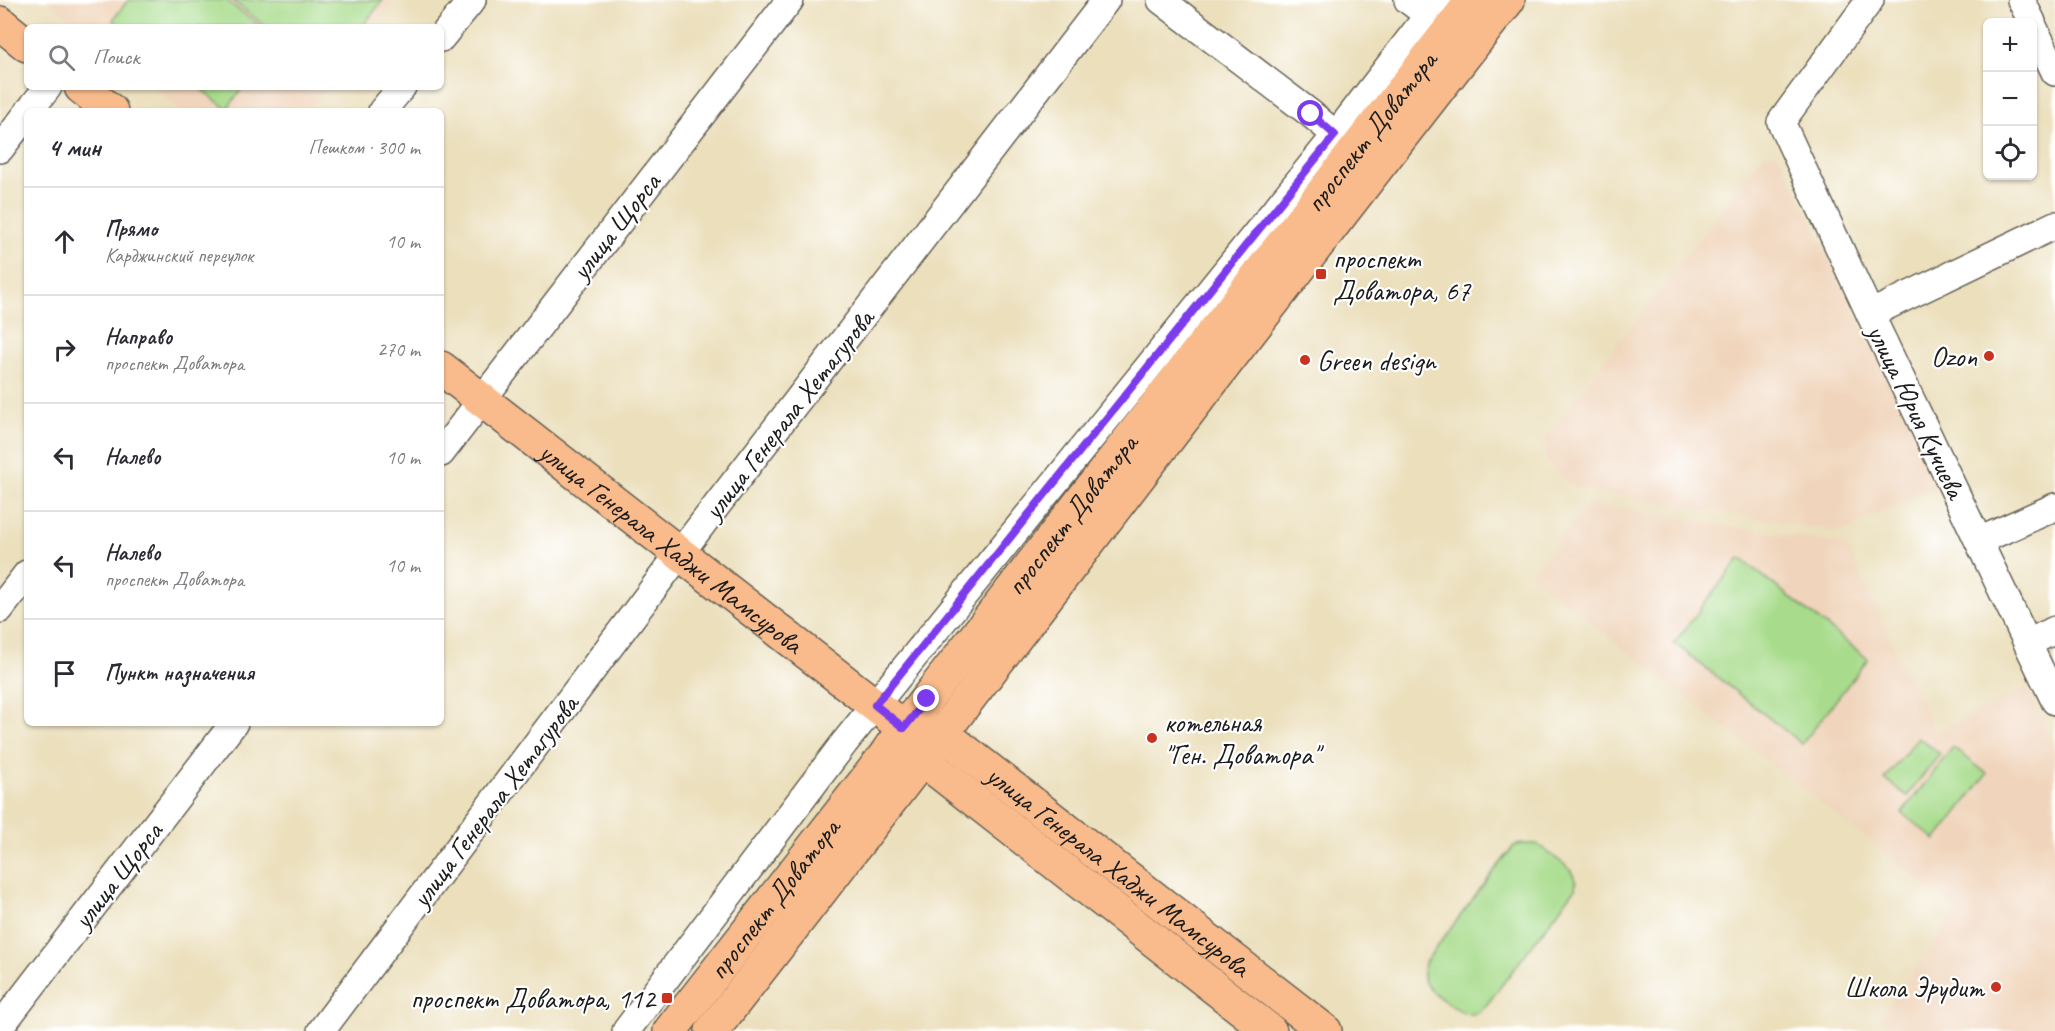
<!DOCTYPE html>
<html lang="ru">
<meta charset="utf-8">
<style>
body{margin:0;font-family:Caveat,sans-serif;background:#f2f2f3;color:#2b2b33}
.controls{position:absolute;right:18px;top:18px;display:grid;overflow:hidden;border-radius:9px;box-shadow:0 2px 4px #0004}
.controls button{width:54px;height:54px;display:grid;place-items:center;padding:0;border:0;border-bottom:2px solid #e1e1e2;background:#fff;color:#2b2b33;font:30px sans-serif}
.stop{position:absolute;width:18px;height:18px;margin:-14px;border:4px solid #7c3aed;border-radius:50%;background:#fff}
.stop.end{background:#7c3aed;border-color:#fff;box-shadow:0 2px 6px #0008}
.list{margin:0;padding:0;list-style:none}
h2{display:flex;justify-content:space-between;align-items:center;height:78px;margin:0;padding:0 24px;font-size:26px}
h2 small{font-size:20px;font-weight:400;color:#7c7c81}
.list li{display:grid;grid-template-columns:39px 1fr auto;gap:18px;align-items:center;box-sizing:border-box;height:108px;padding:0 24px;border-top:2px solid #e1e1e2}
.list b{display:block;font-size:22px;white-space:nowrap}
.list p{margin:0;font-size:20px;white-space:nowrap;color:#7c7c81}
.list em{font-size:20px;font-style:normal;color:#7c7c81}
.icon{flex:none;width:33px;height:33px;fill:none;stroke:currentColor;stroke-width:2;stroke-linecap:round;stroke-linejoin:round}
.map{position:relative;flex:none;width:2055px;height:1031px;overflow:hidden}
.search{position:absolute;background:#fff;box-shadow:0 2px 4px #0004;left:24px;top:24px;width:420px;height:66px;display:flex;align-items:center;gap:15px;box-sizing:border-box;padding:0 21px;border-radius:9px;color:#7c7c81;font-size:22px}
.panel{position:absolute;background:#fff;box-shadow:0 2px 4px #0004;left:24px;top:108px;width:420px;height:618px;border-radius:9px}
.map>svg:first-child{display:block}
</style>
<div class="map">
<svg width="2055" height="1031" viewBox="0 0 2055 1031">
<rect width="100%" height="100%" fill="#fff"/>
<filter id="ink" filterUnits="userSpaceOnUse"><feTurbulence type="fractalNoise" baseFrequency=".0167" numOctaves="2"/><feDisplacementMap in="SourceGraphic" scale="12" xChannelSelector="R" yChannelSelector="G"/><feConvolveMatrix kernelMatrix="1 2 1 2 8 2 1 2 1" color-interpolation-filters="sRGB"/></filter>
<filter id="wash" filterUnits="userSpaceOnUse"><feTurbulence type="fractalNoise" baseFrequency=".008" numOctaves="4" result="noise"/><feDisplacementMap in="SourceGraphic" scale="24" xChannelSelector="R" yChannelSelector="G"/><feGaussianBlur stdDeviation="1.35" result="paint"/><feColorMatrix in="noise" values="0 0 0 0 0 0 0 0 0 0 0 0 0 0 0 0 0 1.4 0 .05"/><feComposite in="paint" operator="in"/></filter>
<g filter="url(#wash)">
<rect width="100%" height="100%" fill="#ebdfbc"/>
<path fill="#f0d5bc" d="M47 0H396L374 27H79Z
M152 87H327L308 111H181Z
M1778 153 1939 484 1841 532 1585 490 1565 481 1547 461 1543 441 1764 154Z
M1589 504 1846 545 1935 732 2027 688 2055 746V1031H1895L1879 1018 1958 910 1530 575Z"/>
<path fill="#a8dc8c" stroke="#627c54" stroke-width="1.5" d="M128 0H226L261 27H121L113 20Z
M232 0H383L362 27H266Z
M198 87H243L227 109Z
M1740 558 1868 659 1802 744 1674 643Z
M1918 737 1940 754 1907 796 1885 779Z
M1953 747 1987 774 1936 840 1902 813Z
M1521 844H1537L1569 868 1576 880 1575 889 1488 1003C1484 1008 1480 1014 1473 1014 1460 1014 1428 992 1424 980 1421 974 1424 967 1426 961L1502 861 1514 846Z"/>
</g>
<g filter="url(#ink)">
<g fill="none" stroke-linecap="round" stroke-linejoin="round">
<g stroke="#646054" stroke-width="30">
<path id="minor" d="M1161 0 1311 114 1336 135
M1408 0 1428 15
M1870 0 1781 122 1870 314 2055 701
M2021 0 2032 22
M2032 24 2055 72
M441 38 472 0
M29 111 48 87
M382 111 402 87
M0 149 27 114
M1870 314 2055 225
M441 453 790 0
M1979 541 2055 507
M0 609 27 574
M2028 643 2055 630
M0 1027 234 723
M321 1031 680 553 1106 0
M626 1031 845 742 1336 135 1440 0"/>
</g>
<g stroke="#646054" stroke-width="36">
<g id="major">
<path d="M0 23 27 45"/>
<path d="M81 87 111 111"/>
<path id="s1" d="M441 368 904 728 922 759 1270 1031"/>
<path id="s2" d="M920 730 942 733 1325 1031"/>
<path id="s3" d="M670 1031 884 757 904 728 1473 0"/>
<path d="M712 1031C979 689 1239 341 1508 0"/>
</g>
</g>
<use href="#minor" stroke="#fff" stroke-width="27"/>
<use href="#major" stroke="#fabb8c" stroke-width="33"/>
</g>
</g>
<g fill="none" stroke-linecap="round" stroke-linejoin="round" filter="url(#ink)">
<path stroke="#7c3aed" stroke-width="8" d="M927 699 904 728 875 705 1335 135 1311 114"/>
</g>
<g fill="#c8321e" stroke="#fff" stroke-width="2">
<rect x="1315" y="268" width="12" height="12" rx="3"/>
<circle cx="1989" cy="356" r="6"/>
<circle cx="1305" cy="360" r="6"/>
<circle cx="1152" cy="738" r="6"/>
<circle cx="1996" cy="987" r="6"/>
<rect x="661" y="992" width="12" height="12" rx="3"/>
</g>
<g text-anchor="middle" stroke-width="4.5" stroke-linejoin="round" paint-order="stroke">
<g font-size="28" fill="#1c1c1c" stroke="#fff">
<text dy="10" stroke="none"><textPath href="#s3" startOffset="1140">проспект Доватора</textPath></text>
<text transform="translate(615 226) rotate(-52)" y="10">улица Щорса</text>
<text transform="translate(1917 411) rotate(64)" y="10">улица Юрия Кучиева</text>
<text transform="translate(788 414) rotate(-52)" y="10">улица Генерала Хетагурова</text>
<text dy="10" stroke="none"><textPath href="#s3" startOffset="654">проспект Доватора</textPath></text>
<text dy="10" stroke="none"><textPath href="#s1" startOffset="292">улица Генерала Хаджи Мамсурова</textPath></text>
<text transform="translate(494 801) rotate(-53)" y="10">улица Генерала Хетагурова</text>
<text dy="10" stroke="none"><textPath href="#s2" startOffset="246">улица Генерала Хаджи Мамсурова</textPath></text>
<text transform="translate(117 875) rotate(-52)" y="10">улица Щорса</text>
<text dy="10" stroke="none"><textPath href="#s3" startOffset="168">проспект Доватора</textPath></text>
</g>
<g font-size="28" fill="#1c1c1c" stroke="#fff" text-anchor="start">
<text x="1333" y="268">проспект<tspan x="1333" dy="32">Доватора, 67</tspan></text>
<text x="1977" y="366" text-anchor="end">Ozon</text>
<text x="1317" y="370">Green design</text>
<text x="1164" y="732">котельная<tspan x="1164" dy="32">"Ген. Доватора"</tspan></text>
<text x="1984" y="997" text-anchor="end">Школа Эрудит</text>
<text x="655" y="1008" text-anchor="end">проспект Доватора, 112</text>
</g>
</g>
</svg>
<div class="controls">
<button>+</button>
<button>−</button>
<button><svg class="icon" aria-label="locate" viewBox="0 0 24 24"><circle cx="12" cy="12" r="6"/><path d="M12 2v4M12 18v4M2 12h4M18 12h4"/></svg></button>
</div>
<div class="stop" style="left:1311px;top:114px"></div>
<div class="stop end" style="left:927px;top:699px"></div>
<div class="search"><svg class="icon" aria-label="search" viewBox="0 0 24 24"><circle cx="10" cy="10" r="6"/><path d="M15 15l6 6"/></svg>Поиск</div>
<section class="panel">
<h2>4 мин<small>Пешком · 300 m</small></h2>
<ul class="list">
<li><svg class="icon" aria-label="ahead" viewBox="0 0 24 24"><path d="M12 20V5M6 11l6-6 6 6"/></svg><div><b>Прямо</b><p>Карджинский переулок</p></div><em>10 m</em></li>
<li><svg class="icon" aria-label="right" viewBox="0 0 24 24"><path d="M7 20v-9h11M14 6l5 5-5 5"/></svg><div><b>Направо</b><p>проспект Доватора</p></div><em>270 m</em></li>
<li><svg class="icon" aria-label="left" viewBox="0 0 24 24"><path d="M17 20v-9H6M10 6l-5 5 5 5"/></svg><div><b>Налево</b></div><em>10 m</em></li>
<li><svg class="icon" aria-label="left" viewBox="0 0 24 24"><path d="M17 20v-9H6M10 6l-5 5 5 5"/></svg><div><b>Налево</b><p>проспект Доватора</p></div><em>10 m</em></li>
<li><svg class="icon" aria-label="arrive" viewBox="0 0 24 24"><path d="M6 21V4h12l-3 4 3 4H6"/></svg><div><b>Пункт назначения</b></div></li>
</ul>
</section>
</div>
